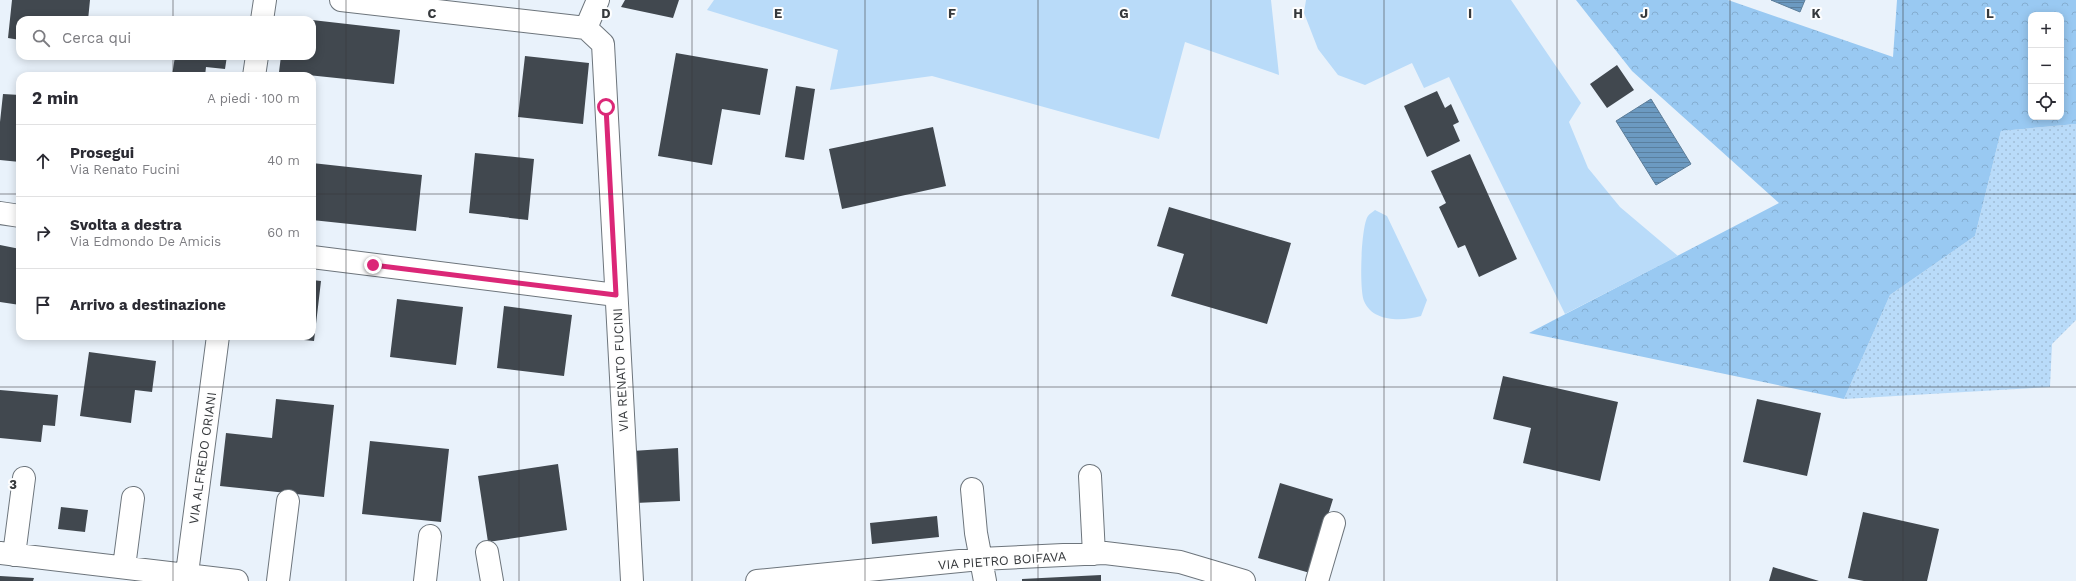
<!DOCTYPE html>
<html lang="it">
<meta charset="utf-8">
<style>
body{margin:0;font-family:"Work Sans",sans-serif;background:#f2f2f3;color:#2b2b33}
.controls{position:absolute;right:12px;top:12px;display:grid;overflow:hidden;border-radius:8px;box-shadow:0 2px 10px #0003}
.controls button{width:36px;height:36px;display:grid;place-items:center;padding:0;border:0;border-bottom:1px solid #e1e1e2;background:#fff;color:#2b2b33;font:20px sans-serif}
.stop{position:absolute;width:12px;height:12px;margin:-9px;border:3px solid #db2777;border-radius:50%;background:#fff}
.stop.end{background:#db2777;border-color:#fff;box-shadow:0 1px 4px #0008}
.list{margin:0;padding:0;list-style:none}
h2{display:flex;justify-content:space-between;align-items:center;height:52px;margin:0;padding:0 16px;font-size:17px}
h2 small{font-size:13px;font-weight:400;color:#7c7c81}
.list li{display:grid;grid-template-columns:26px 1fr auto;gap:12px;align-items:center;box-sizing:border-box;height:72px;padding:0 16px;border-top:1px solid #e1e1e2}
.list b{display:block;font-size:15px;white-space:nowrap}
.list p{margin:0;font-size:13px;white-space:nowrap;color:#7c7c81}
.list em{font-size:13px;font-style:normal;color:#7c7c81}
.icon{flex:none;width:22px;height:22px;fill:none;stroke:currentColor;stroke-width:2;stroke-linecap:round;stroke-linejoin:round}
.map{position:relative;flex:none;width:2076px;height:581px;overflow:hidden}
.search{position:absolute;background:#fff;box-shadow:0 2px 10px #0003;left:16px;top:16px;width:300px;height:44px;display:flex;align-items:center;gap:10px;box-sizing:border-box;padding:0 14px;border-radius:12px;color:#7c7c81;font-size:15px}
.panel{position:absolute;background:#fff;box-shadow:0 2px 10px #0003;left:16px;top:72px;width:300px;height:268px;border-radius:12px}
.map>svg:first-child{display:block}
</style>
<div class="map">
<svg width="2076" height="581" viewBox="0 0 2076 581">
<defs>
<pattern id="grass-dots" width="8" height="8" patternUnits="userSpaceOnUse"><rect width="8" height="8" fill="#b9dbf9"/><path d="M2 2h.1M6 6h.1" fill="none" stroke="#a0bdd6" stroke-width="1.8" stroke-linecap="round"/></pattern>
<pattern id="forest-crowns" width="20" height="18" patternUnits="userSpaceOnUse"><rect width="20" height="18" fill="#99c9f2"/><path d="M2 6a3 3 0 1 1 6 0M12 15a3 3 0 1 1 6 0" fill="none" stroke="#84add0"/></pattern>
<pattern id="water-rules" width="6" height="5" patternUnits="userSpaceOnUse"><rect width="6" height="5" fill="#6c9ac1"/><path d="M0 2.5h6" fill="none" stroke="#5a7f9e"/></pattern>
</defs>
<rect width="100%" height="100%" fill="#e9f2fb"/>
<path fill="url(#grass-dots)" d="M2076 124V320L2052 344 2050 387 1844 399 1890 295 1975 236 2001 131Z"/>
<path fill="url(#forest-crowns)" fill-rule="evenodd" d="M1576 0H1728L1893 57 1897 0H2076V124L2001 131 1975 236 1890 295 1844 399 1529 333 1779 203 1632 71ZM2031 15H2061V117H2031Z"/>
<path fill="#b9dbf9" d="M714 0H1271L1279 75 1185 42 1159 139 932 76 830 90 838 50 707 10Z
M1306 0H1511L1581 103 1569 122 1588 168 1620 207 1678 256 1565 314 1449 77 1424 88 1412 63 1365 85 1338 75 1318 49 1304 13Z
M1375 210 1387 216 1427 300 1421 316C1404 321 1373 323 1364 301 1359 289 1361 226 1368 216 1369 214 1373 212 1375 210Z"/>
<path fill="url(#water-rules)" stroke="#5c7d99" d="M1771 0H1805L1800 12Z
M1651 99 1691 164 1656 185 1616 121Z"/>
<path fill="#41484f" d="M12 0H90L88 20H20V40L8 38Z
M625 0H679L673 18 621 7Z
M285 17 300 19 299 20H285Z
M312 20 400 30 394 84 279 72 281 56H312Z
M676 53 768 69 760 115 722 109 712 165 658 156Z
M175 56H227L225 69 206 67 205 76H172Z
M525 56 589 63 583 124 518 117Z
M1617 65 1634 90 1607 108 1590 84Z
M796 86 815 89 804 160 785 157Z
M1437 91 1445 108 1451 104 1459 122 1453 125 1460 141 1427 157 1404 106Z
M3 94 20 95V162L0 160V122Z
M933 127 946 186 842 209 829 149Z
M475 153 534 159 528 220 469 213Z
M1470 154 1517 259 1479 277 1465 245 1458 248 1439 207 1446 203 1431 171Z
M312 163 422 175 416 231 312 220Z
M1169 207 1291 243 1267 324 1171 296 1184 254 1157 246Z
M0 245 20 249V305L0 302Z
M312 280 321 281 314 341 273 337 312 336Z
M397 299 463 307 456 365 390 357Z
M504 306 572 315 564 376 497 368Z
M89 352 156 361 152 392 135 390 131 423 80 416Z
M1503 376 1618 402 1600 481 1523 463 1531 428 1493 419Z
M0 390 58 395 55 426 43 425 41 442 0 438Z
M276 399 334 405 324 497 220 486 226 433 272 438Z
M1757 399 1821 413 1807 476 1743 462Z
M370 441 449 449 441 522 362 514Z
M678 448 680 501 635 503 632 451Z
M558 464 567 530 488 542 478 476Z
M1280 483 1333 499 1310 573 1258 558Z
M61 507 88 510 85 532 58 529Z
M1863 512 1939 529 1927 581H1864L1848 578Z
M937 516 939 537 872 544 870 523Z
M1773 567 1819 581H1769Z
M1101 575V581H1022V579Z
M0 576 34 578 33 581H0Z"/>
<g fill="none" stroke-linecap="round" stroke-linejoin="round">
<g stroke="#6d757c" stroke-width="24">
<path id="minor" d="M341 0 586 28
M598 0 586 28 603 44 632 581
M262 20 265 0
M254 76 257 56
M0 213 20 216
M312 257 616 295
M1090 476 1094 554
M972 489 976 533 985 581
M487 552 492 581
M0 553 237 581
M14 555 24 478
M124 567 133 498
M186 581 218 336
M278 581 288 501
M425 581 430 536
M757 581 980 559 1105 553 1180 562 1244 581
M1317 581 1334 523"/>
</g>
<use href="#minor" stroke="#fff" stroke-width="22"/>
</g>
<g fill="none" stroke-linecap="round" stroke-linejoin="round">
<path stroke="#db2777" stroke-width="5" d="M373 265 616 295 606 107"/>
</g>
<path fill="none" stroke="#36393c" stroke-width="1" stroke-opacity="0.55" d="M173 0V20M346 0V581M519 0V581M692 0V581M865 0V581M1038 0V581M1211 0V581M1384 0V581M1557 0V581M1730 0V581M1903 0V581M173 56V76M0 194H20M312 194H2076M173 336V581M0 387H2076"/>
<g text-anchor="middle" stroke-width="4" stroke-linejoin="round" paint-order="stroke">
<g font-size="13" fill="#36393c" stroke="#fefefe">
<text transform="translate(620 370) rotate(-93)" y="5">VIA RENATO FUCINI</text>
<text transform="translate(202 458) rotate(-82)" y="5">VIA ALFREDO ORIANI</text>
<text transform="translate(1002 560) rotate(-4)" y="5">VIA PIETRO BOIFAVA</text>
</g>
</g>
<g font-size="13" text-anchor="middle" font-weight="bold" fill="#36393c" stroke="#fefefe" stroke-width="4" stroke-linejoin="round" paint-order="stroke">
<text x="432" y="18">C</text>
<text x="606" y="18">D</text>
<text x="778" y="18">E</text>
<text x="952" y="18">F</text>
<text x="1124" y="18">G</text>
<text x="1298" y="18">H</text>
<text x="1470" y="18">I</text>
<text x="1644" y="18">J</text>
<text x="1816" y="18">K</text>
<text x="1990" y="18">L</text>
<text x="13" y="489">3</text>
</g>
</svg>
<div class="controls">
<button>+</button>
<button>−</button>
<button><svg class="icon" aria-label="locate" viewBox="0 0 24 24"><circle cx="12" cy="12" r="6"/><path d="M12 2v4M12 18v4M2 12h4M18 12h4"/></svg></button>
</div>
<div class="stop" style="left:606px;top:107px"></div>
<div class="stop end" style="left:373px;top:265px"></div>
<div class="search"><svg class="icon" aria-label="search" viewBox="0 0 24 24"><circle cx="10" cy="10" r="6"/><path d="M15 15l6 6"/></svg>Cerca qui</div>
<section class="panel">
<h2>2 min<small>A piedi · 100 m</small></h2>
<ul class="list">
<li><svg class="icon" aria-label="ahead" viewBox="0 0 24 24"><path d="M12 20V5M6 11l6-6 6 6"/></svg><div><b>Prosegui</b><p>Via Renato Fucini</p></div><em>40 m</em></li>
<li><svg class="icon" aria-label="right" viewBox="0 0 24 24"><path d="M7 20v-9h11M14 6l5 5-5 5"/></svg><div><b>Svolta a destra</b><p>Via Edmondo De Amicis</p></div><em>60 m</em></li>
<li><svg class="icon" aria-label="arrive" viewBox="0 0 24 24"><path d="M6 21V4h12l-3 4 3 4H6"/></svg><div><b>Arrivo a destinazione</b></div></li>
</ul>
</section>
</div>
